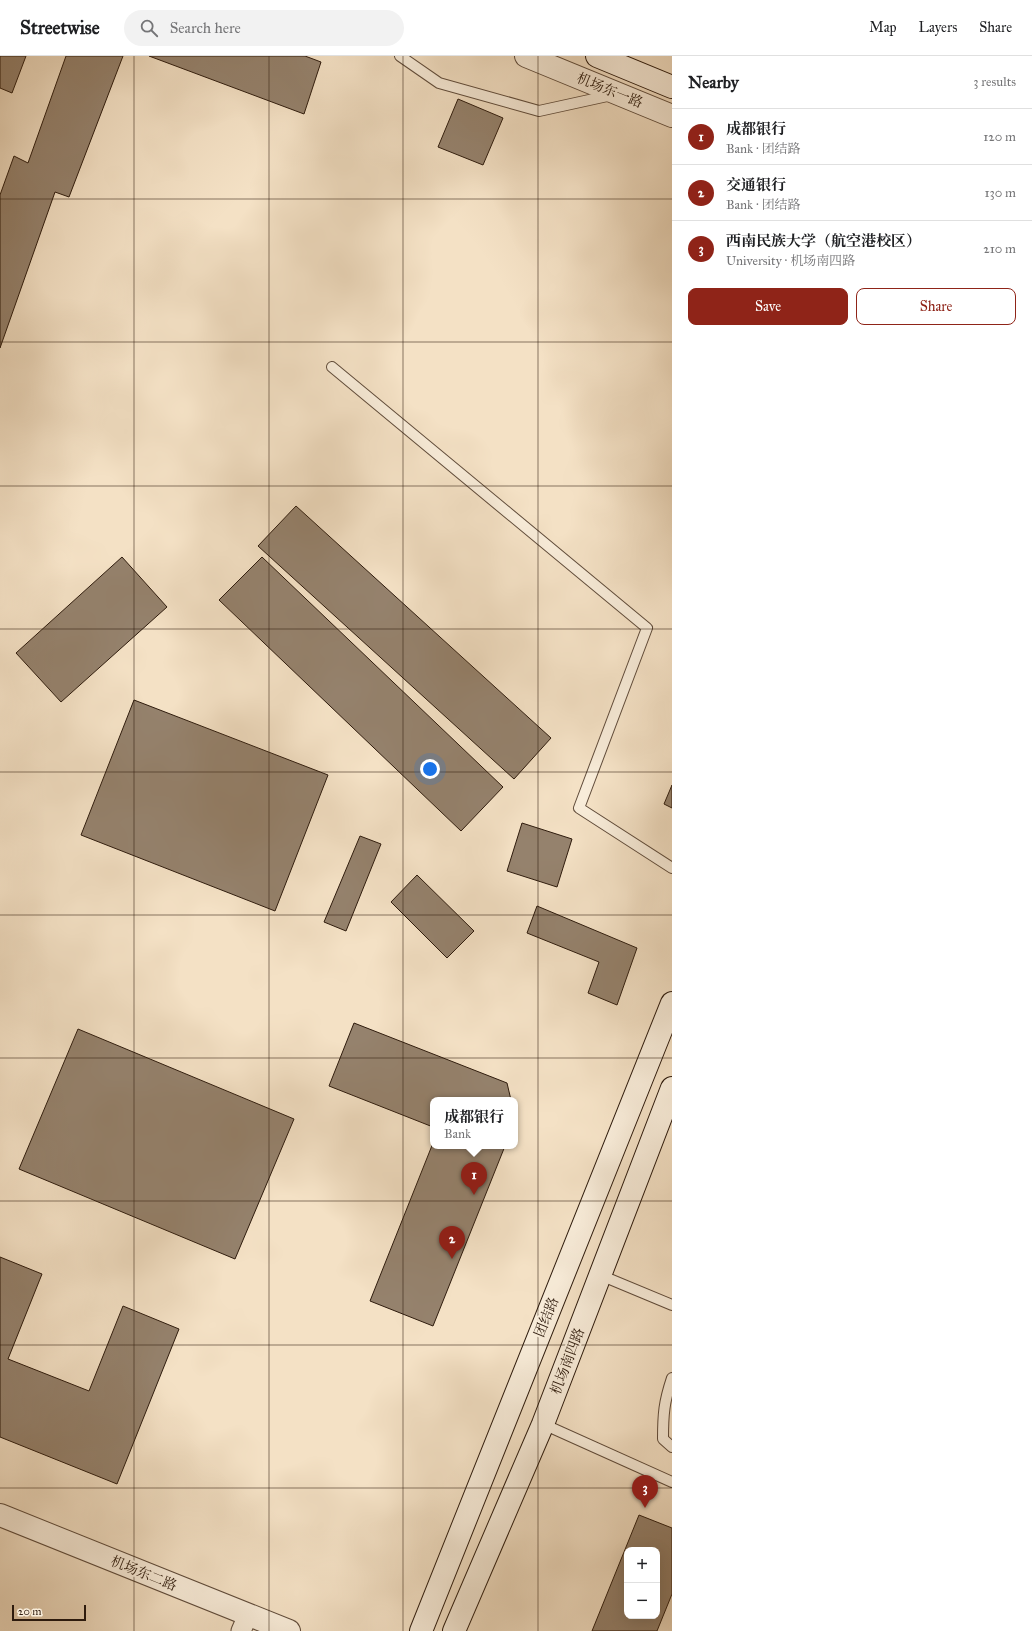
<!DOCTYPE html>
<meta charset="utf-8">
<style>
body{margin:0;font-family:"IM FELL Great Primer","Noto Serif SC",serif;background:#f2f2f2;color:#202124}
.controls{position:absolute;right:12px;bottom:12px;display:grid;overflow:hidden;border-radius:8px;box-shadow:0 4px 16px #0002}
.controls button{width:36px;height:36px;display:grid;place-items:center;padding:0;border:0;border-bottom:1px solid #e0e0e0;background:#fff;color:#202124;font:20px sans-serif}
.scale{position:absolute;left:12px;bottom:10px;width:74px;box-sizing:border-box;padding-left:4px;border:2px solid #2e1b0d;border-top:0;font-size:11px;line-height:14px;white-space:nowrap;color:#2e1b0d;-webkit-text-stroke:3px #f8ecd9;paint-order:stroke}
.you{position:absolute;left:430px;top:713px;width:14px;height:14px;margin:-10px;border:3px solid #fff;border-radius:50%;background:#1a73e8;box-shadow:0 0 0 6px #1a73e833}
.badge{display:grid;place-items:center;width:26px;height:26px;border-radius:50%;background:#8f2418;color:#fff;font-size:13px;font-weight:700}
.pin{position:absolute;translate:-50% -33px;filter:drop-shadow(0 1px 2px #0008)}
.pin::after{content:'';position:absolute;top:21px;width:14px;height:12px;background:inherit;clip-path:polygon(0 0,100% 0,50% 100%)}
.popup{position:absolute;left:430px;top:1041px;width:88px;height:52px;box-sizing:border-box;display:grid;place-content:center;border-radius:8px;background:#fff;filter:drop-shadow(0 1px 3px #0005);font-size:13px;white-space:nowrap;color:#757577}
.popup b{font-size:15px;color:#202124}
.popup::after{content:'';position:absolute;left:50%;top:100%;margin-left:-8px;border:8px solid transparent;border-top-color:#fff}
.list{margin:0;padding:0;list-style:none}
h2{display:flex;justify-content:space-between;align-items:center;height:52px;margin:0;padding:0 16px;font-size:17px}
h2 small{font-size:13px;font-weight:400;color:#757577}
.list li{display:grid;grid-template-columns:26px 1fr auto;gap:12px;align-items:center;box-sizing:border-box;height:56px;padding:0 16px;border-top:1px solid #e0e0e0}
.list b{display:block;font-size:15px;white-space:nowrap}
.list p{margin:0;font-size:13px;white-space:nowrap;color:#757577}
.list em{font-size:13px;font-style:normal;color:#757577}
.actions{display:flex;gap:8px;padding:12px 16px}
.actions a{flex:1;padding:9px 0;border:1px solid #8f2418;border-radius:8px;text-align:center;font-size:14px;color:#8f2418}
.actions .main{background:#8f2418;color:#fff}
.icon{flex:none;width:22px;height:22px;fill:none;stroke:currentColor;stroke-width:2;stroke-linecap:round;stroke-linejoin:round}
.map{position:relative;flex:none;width:672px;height:1575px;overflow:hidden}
header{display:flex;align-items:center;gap:24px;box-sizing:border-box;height:56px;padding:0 20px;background:#fff;border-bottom:1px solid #e0e0e0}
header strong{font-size:19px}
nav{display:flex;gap:22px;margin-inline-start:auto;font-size:14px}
.search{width:280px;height:36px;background:#f2f2f2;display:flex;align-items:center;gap:10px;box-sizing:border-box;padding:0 14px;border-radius:22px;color:#757577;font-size:15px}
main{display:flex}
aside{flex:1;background:#fff}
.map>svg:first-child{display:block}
</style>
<header>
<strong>Streetwise</strong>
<div class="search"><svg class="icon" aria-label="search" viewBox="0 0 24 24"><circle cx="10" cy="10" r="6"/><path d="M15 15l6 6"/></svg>Search here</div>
<nav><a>Map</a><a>Layers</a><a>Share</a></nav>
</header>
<main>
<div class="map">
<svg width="672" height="1575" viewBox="0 0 672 1575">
<rect width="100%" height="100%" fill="#f4e1c5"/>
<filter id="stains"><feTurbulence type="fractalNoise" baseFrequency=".005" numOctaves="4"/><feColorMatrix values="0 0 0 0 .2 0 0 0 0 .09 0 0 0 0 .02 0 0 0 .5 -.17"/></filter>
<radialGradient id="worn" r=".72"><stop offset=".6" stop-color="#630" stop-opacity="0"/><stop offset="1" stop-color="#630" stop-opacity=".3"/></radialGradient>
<path fill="#95826d" stroke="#2e1b0d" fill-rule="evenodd" d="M0 0H26L12 37 0 32Z
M66 0H123L69 141 55 136 0 292V139L14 100 28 107Z
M149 0H305L321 6 304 58Z
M458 43 503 62 483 109 438 91Z
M296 450 551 682 514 723 258 490Z
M122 501 167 551 61 646 16 597Z
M262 501 503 731 461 775 219 544Z
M134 644 328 719 275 855 81 779Z
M672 729V752L664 748Z
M522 767 572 783 557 831 507 815Z
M360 780 381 788 346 875 324 866Z
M417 819 474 875 447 902 391 846Z
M537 850 637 892 617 949 588 937 599 906 527 877Z
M354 967 507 1027 511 1044H433V1071L329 1030Z
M78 973 294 1063 235 1203 19 1113Z
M433 1087V1090H505L433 1270 370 1245Z
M0 1201 42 1218 8 1303 89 1335 123 1250 179 1273 117 1428 0 1381Z
M639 1459 672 1472V1538L657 1575H592ZM627 1494H657V1560H627Z"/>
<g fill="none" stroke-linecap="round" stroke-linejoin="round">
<g stroke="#604c3b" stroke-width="12">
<path id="service" d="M400 0 439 27 539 55 612 39
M332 311 647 572 579 752 672 812
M600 1219 672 1249
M672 1322C664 1346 663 1358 663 1383L672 1391
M543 1368 672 1426"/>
</g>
<g stroke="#604c3b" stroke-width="21">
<path id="minor" d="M241 1575 248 1559"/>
</g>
<g stroke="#604c3b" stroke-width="24">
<path id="tertiary" d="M526 0 672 60
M0 1459 289 1575"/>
</g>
<g stroke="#2e1b0d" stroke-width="24">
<path id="secondary" d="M597 0 672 31
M421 1575 672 947
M454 1575 543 1368 672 1032"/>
</g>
<use href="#service" stroke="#f8ecd9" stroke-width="10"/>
<use href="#minor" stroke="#f8ecd9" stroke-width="19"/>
<use href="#tertiary" stroke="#f8ecd9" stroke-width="22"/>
<use href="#secondary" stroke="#f8ecd9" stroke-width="22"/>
</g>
<path fill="none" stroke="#2e1b0d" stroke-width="1" stroke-opacity="0.55" d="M134 0V1575M269 0V1575M403 0V1575M538 0V1575M0 143H672M0 286H672M0 430H672M0 573H672M0 716H672M0 859H672M0 1002H672M0 1145H672M0 1289H672M0 1432H672"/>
<g text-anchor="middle" stroke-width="4" stroke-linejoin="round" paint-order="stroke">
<g font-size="14" fill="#2e1b0d" stroke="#f8ecd9">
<text transform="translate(610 34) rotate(22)" y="5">机场东一路</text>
<text transform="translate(546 1261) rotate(-68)" y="5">团结路</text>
<text transform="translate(567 1305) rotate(-69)" y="5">机场南四路</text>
<text transform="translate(144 1517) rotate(22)" y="5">机场东二路</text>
</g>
</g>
<rect width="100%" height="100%" filter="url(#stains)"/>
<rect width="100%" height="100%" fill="url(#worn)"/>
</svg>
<div class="controls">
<button>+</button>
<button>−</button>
</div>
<div class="scale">20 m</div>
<div class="you"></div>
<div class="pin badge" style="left:474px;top:1139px">1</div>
<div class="popup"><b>成都银行</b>Bank</div>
<div class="pin badge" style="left:452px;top:1203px">2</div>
<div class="pin badge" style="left:645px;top:1452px">3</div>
</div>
<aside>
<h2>Nearby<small>3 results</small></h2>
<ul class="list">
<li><span class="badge">1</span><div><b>成都银行</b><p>Bank · 团结路</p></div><em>120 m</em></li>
<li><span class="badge">2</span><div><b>交通银行</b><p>Bank · 团结路</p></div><em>130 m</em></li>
<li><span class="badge">3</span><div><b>西南民族大学（航空港校区）</b><p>University · 机场南四路</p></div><em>210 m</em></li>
</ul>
<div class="actions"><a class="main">Save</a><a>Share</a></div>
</aside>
</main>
